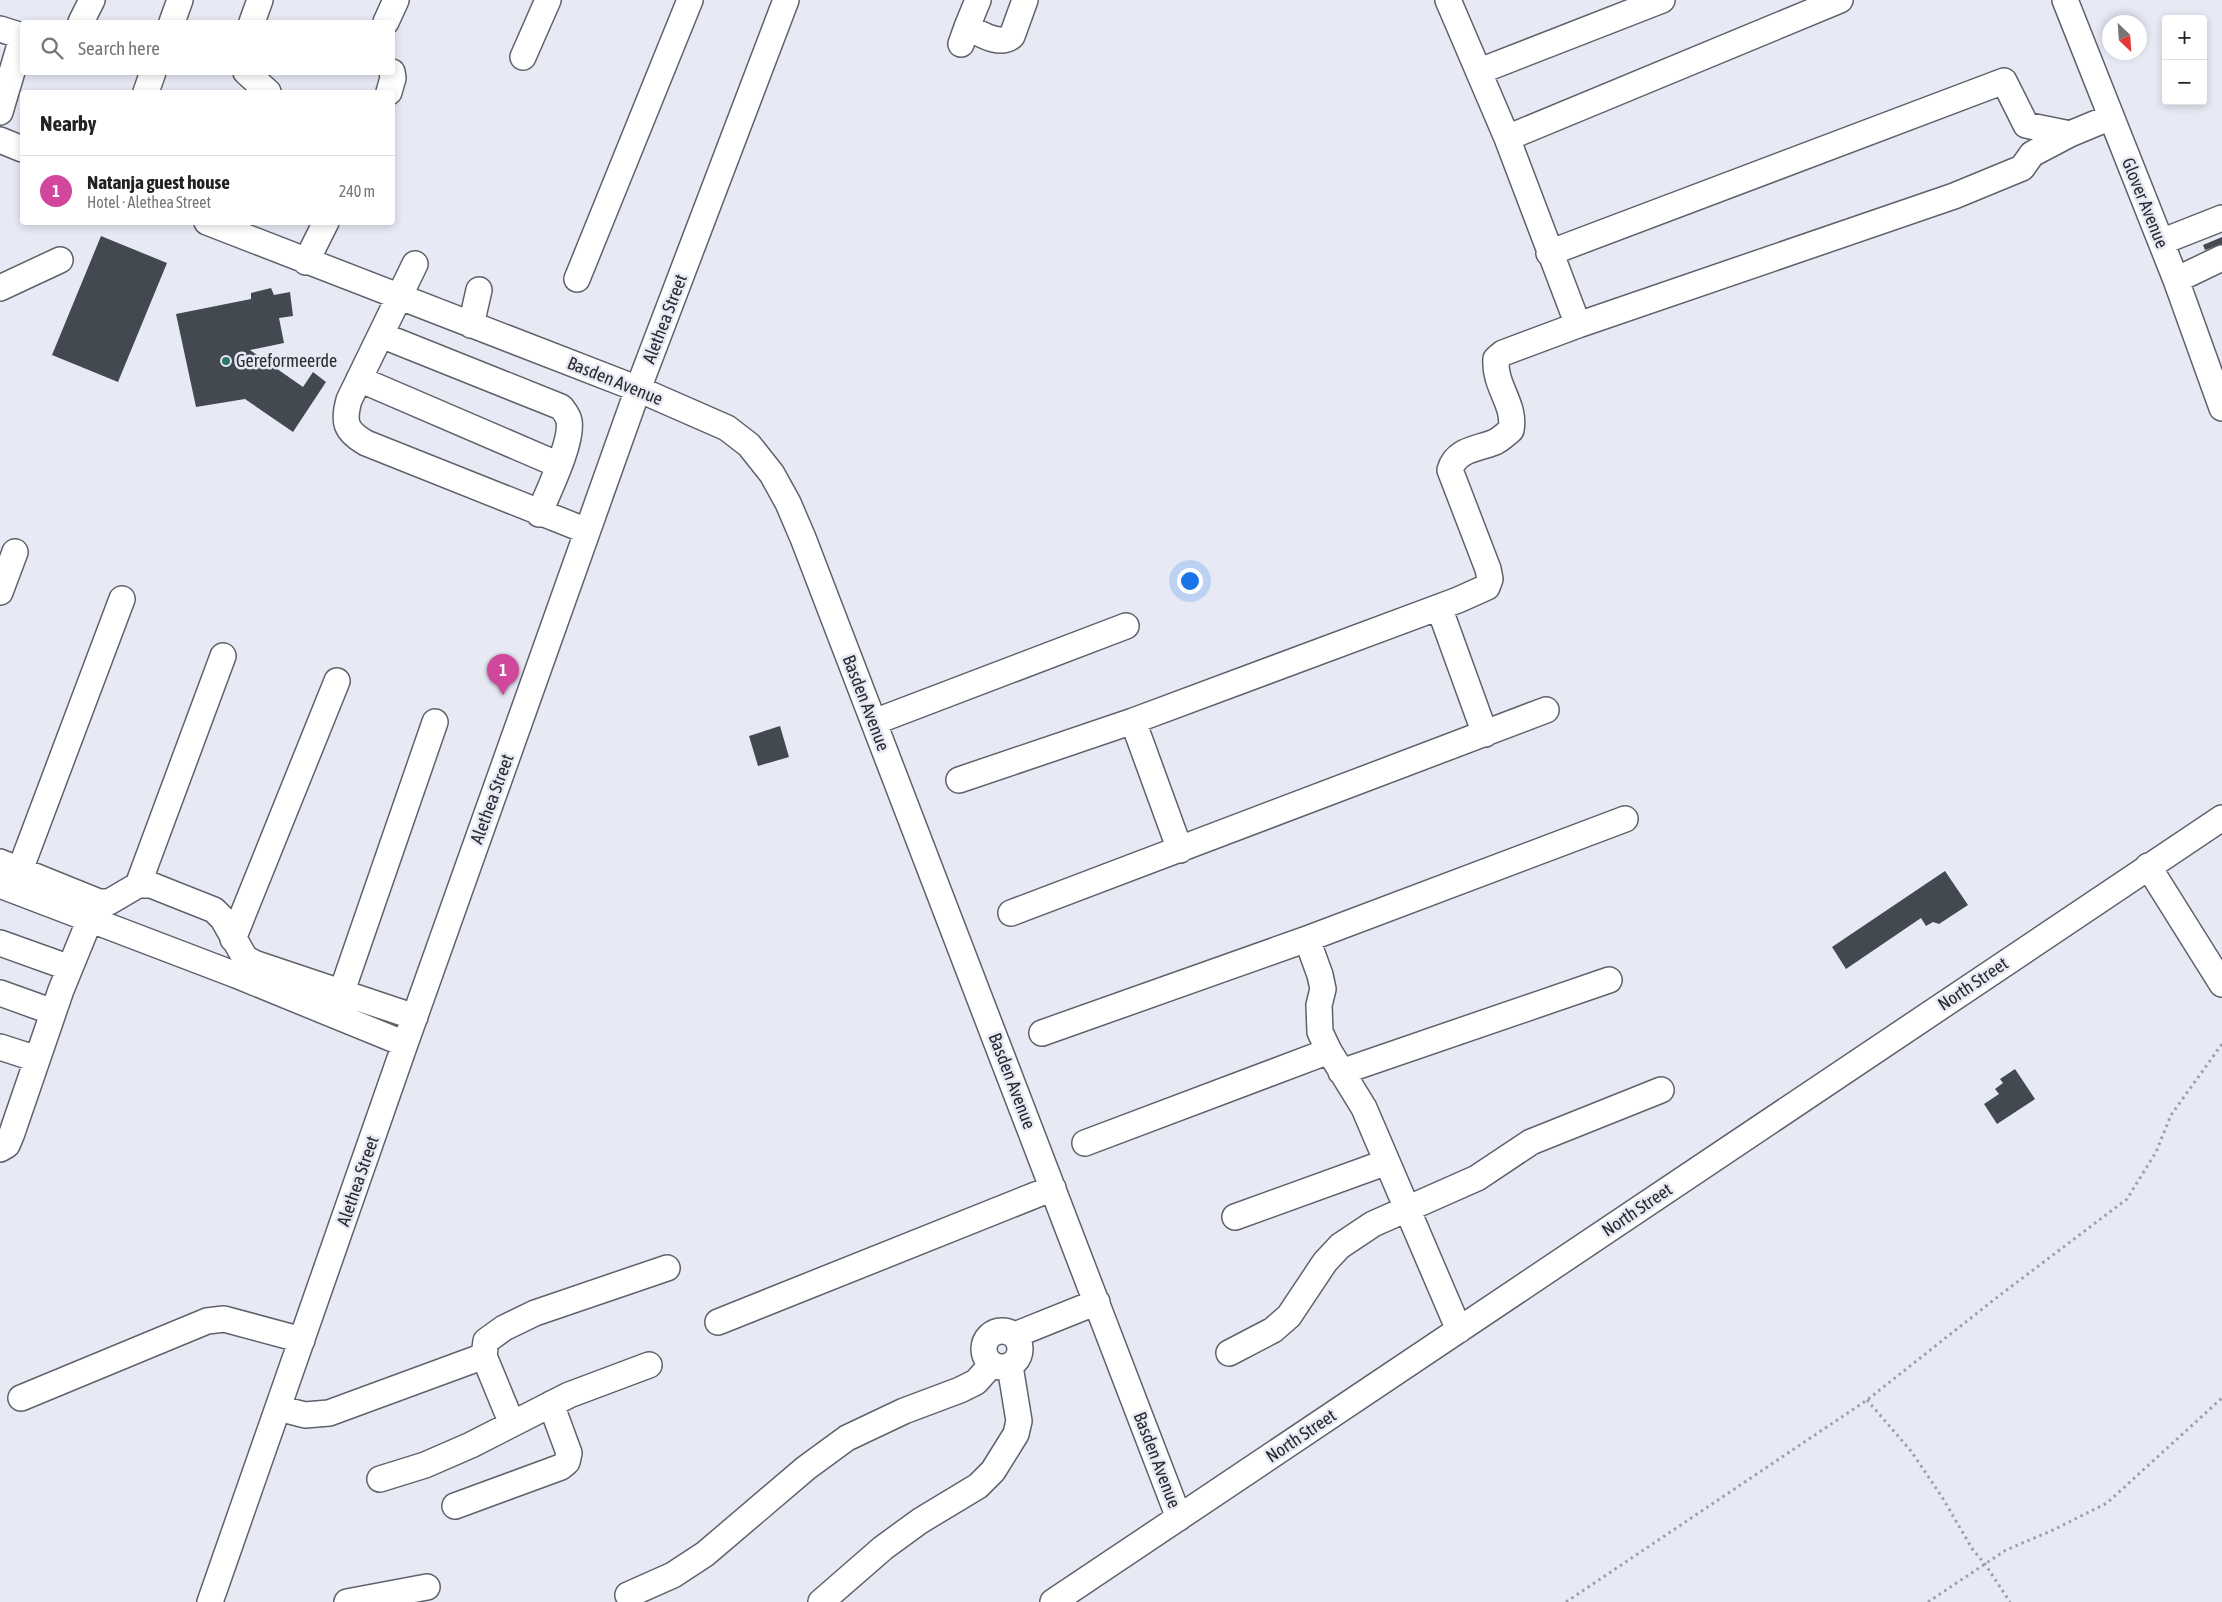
<!DOCTYPE html>
<meta charset="utf-8">
<style>
body{margin:0;font-family:"Asap Condensed",sans-serif;background:#f6f6f6;color:#222}
.controls{position:absolute;right:15px;top:15px;display:grid;overflow:hidden;border-radius:5px;box-shadow:0 2px 8px #0003}
.controls button{width:45px;height:45px;display:grid;place-items:center;padding:0;border:0;border-bottom:1px solid #e0e0e0;background:#fff;color:#222;font:25px sans-serif}
.compass{position:absolute;left:2102px;top:15px;width:45px;height:45px;border-radius:50%;background:#fff;box-shadow:0 2px 8px #0003;rotate:155deg}
.you{position:absolute;left:1189px;top:580px;width:18px;height:18px;margin:-12px;border:4px solid #fff;border-radius:50%;background:#1a73e8;box-shadow:0 0 0 8px #1a73e833}
.badge{display:grid;place-items:center;width:32px;height:32px;border-radius:50%;background:#31766a;color:#fff;font-size:16px;font-weight:700}
.pin{position:absolute;translate:-50% -41px;filter:drop-shadow(0 1px 2px #0008)}
.pin::after{content:'';position:absolute;top:26px;width:18px;height:15px;background:inherit;clip-path:polygon(0 0,100% 0,50% 100%)}
.list{margin:0;padding:0;list-style:none}
h2{display:flex;justify-content:space-between;align-items:center;height:65px;margin:0;padding:0 20px;font-size:21px}
h2 small{font-size:16px;font-weight:400;color:#767676}
.list li{display:grid;grid-template-columns:32px 1fr auto;gap:15px;align-items:center;box-sizing:border-box;height:70px;padding:0 20px;border-top:1px solid #e0e0e0}
.list b{display:block;font-size:19px;white-space:nowrap}
.list p{margin:0;font-size:16px;white-space:nowrap;color:#767676}
.list em{font-size:16px;font-style:normal;color:#767676}
.icon{flex:none;width:28px;height:28px;fill:none;stroke:currentColor;stroke-width:2;stroke-linecap:round;stroke-linejoin:round}
.map{position:relative;flex:none;width:2222px;height:1602px;overflow:hidden}
.search{position:absolute;background:#fff;box-shadow:0 2px 8px #0003;left:20px;top:20px;width:375px;height:55px;display:flex;align-items:center;gap:12px;box-sizing:border-box;padding:0 18px;border-radius:5px;color:#767676;font-size:19px}
.panel{position:absolute;background:#fff;box-shadow:0 2px 8px #0003;left:20px;top:90px;width:375px;height:135px;border-radius:5px}
.map>svg:first-child{display:block}
</style>
<div class="map">
<svg width="2222" height="1602" viewBox="0 0 2222 1602">
<rect width="100%" height="100%" fill="#e7eaf5"/>
<path fill="#434951" d="M101 236 167 263 118 382 52 355Z
M2222 237V244L2205 250 2203 245Z
M271 288 274 295 290 292 293 316 279 318 284 343 250 350 303 387 313 372 326 382 293 432 245 399 196 407 176 314 251 299V293Z
M780 726 789 757 758 766 749 736Z
M1945 871 1968 905 1939 924 1933 922 1926 926 1921 918 1846 969 1832 947Z
M2015 1069 2035 1099 1997 1124 1984 1104 1999 1094 1995 1089 2003 1083 2000 1079Z"/>
<g fill="none" stroke-linecap="round" stroke-linejoin="round">
<g stroke="#5f626b" stroke-width="28">
<path id="minor" d="M1448 0 1507 138 1578 325
M2065 0 2176 280 2222 408
M81 22 92 0
M172 22 180 0
M252 22 260 0
M386 22 396 0
M967 27 978 0
M0 29 22 36
M961 44 967 27C980 33 999 47 1012 36L1025 0
M523 57 548 0
M1480 71 1662 0
M246 72 268 92
M146 92 153 72
M389 92 393 78 392 72
M0 112 22 38
M1507 138 1840 0
M0 140 22 149
M207 222 638 389 727 428 749 445 772 474 788 503 803 538 1179 1518
M2161 242 2222 218
M1549 253 2004 81 2026 125 2070 134
M306 262 326 222
M415 264 349 400C343 422 345 431 366 443L587 531
M577 279 690 0
M2176 280 2222 258
M0 288 60 260
M471 325 479 290
M381 335 561 407C564 411 568 415 569 421 573 442 548 492 539 514
M359 379 559 465
M0 592 15 552
M1439 607 1485 734
M1133 721 1180 850
M874 722 1126 626
M959 780 1133 721 1458 600 1487 587 1490 579 1488 569 1450 470C1456 449 1478 449 1495 442 1501 439 1506 434 1511 430 1516 404 1494 387 1496 359L1503 353 1578 325 1954 196 2022 168 2032 154 2070 134 2111 117
M0 862 99 902H109L138 885H151L214 910 223 919 245 958 254 963 415 1017
M2148 866 2222 984
M20 870 122 599
M0 885 236 975 405 1044
M138 885 223 656
M1011 913 1546 710
M233 939 337 681
M1307 939 1320 975 1323 989 1319 1005 1320 1032 1329 1051 1364 1108 1459 1330
M0 943 70 968
M342 991 435 722
M0 993 53 1012
M1042 1033 1307 939 1625 819
M0 1047 37 1059
M1341 1072 1609 980
M1085 1143 1329 1051
M0 1149 7 1145 12 1133 61 990 90 919
M1235 1217 1387 1162
M718 1322 1053 1188
M984 1349a18 18 0 1 1 36 0a18 18 0 1 1-36 0Z
M1015 1335 1097 1302
M1229 1353 1273 1330 1289 1316 1325 1262 1340 1246 1373 1224 1477 1178 1531 1142 1661 1090
M484 1356 512 1424
M21 1398 207 1321 224 1319 302 1340
M278 1408 305 1415 329 1413 484 1356 486 1341 504 1328 535 1313 667 1268
M380 1479 425 1465 471 1445 569 1395 649 1365
M455 1506 561 1467 567 1462 569 1453 551 1404
M628 1595 673 1575 705 1554 806 1468 847 1438 904 1411 960 1390 976 1382 992 1364
M210 1602 405 1044 638 389 786 0
M347 1602 427 1587
M821 1602 883 1548 920 1521 978 1486 993 1471 1016 1434 1019 1421 1010 1366
M1053 1602 2222 818"/>
</g>
<path stroke="#9d9fa8" stroke-width="3" stroke-dasharray="2.5 4" stroke-linecap="butt" d="M1867 1400 1911 1451 1942 1497 1973 1550 1985 1564 2010 1602
M1566 1602 1867 1400 2000 1295 2127 1199 2156 1152 2171 1115 2222 1044
M1928 1602 2006 1550 2053 1530 2107 1503 2222 1398"/>
<use href="#minor" stroke="#fff" stroke-width="25"/>
</g>
<circle fill="#31766a" stroke="#e7eaf5" stroke-width="2" cx="226" cy="361" r="5"/>
<g text-anchor="middle" stroke-width="5" stroke-linejoin="round" paint-order="stroke">
<g font-size="18" fill="#2a2b2f" stroke="#e7eaf5">
<text transform="translate(2145 203) rotate(68)" y="6">Glover Avenue</text>
<text transform="translate(665 319) rotate(-69)" y="6">Alethea Street</text>
<text transform="translate(615 381) rotate(22)" y="6">Basden Avenue</text>
<text transform="translate(866 703) rotate(69)" y="6">Basden Avenue</text>
<text transform="translate(492 799) rotate(-70)" y="6">Alethea Street</text>
<text transform="translate(1973 984) rotate(-34)" y="6">North Street</text>
<text transform="translate(1012 1081) rotate(69)" y="6">Basden Avenue</text>
<text transform="translate(358 1181) rotate(-71)" y="6">Alethea Street</text>
<text transform="translate(1637 1210) rotate(-34)" y="6">North Street</text>
<text transform="translate(1301 1436) rotate(-34)" y="6">North Street</text>
<text transform="translate(1157 1460) rotate(69)" y="6">Basden Avenue</text>
</g>
<g font-size="18" fill="#2a2b2f" stroke="#e7eaf5" text-anchor="start">
<text x="236" y="367">Gereformeerde</text>
</g>
</g>
</svg>
<div class="controls">
<button>+</button>
<button>−</button>
</div>
<svg class="compass" viewBox="-18 -18 36 36"><path d="M0-13l5 13h-10z" fill="#e53935"/><path d="M0 13l5-13h-10z" fill="#767676"/></svg>
<div class="you"></div>
<div class="pin badge" style="left:503px;top:695px;background:#d1479c">1</div>
<div class="search"><svg class="icon" aria-label="search" viewBox="0 0 24 24"><circle cx="10" cy="10" r="6"/><path d="M15 15l6 6"/></svg>Search here</div>
<section class="panel">
<h2>Nearby<small></small></h2>
<ul class="list">
<li><span class="badge" style="background:#d1479c">1</span><div><b>Natanja guest house</b><p>Hotel · Alethea Street</p></div><em>240 m</em></li>
</ul>
</section>
</div>
